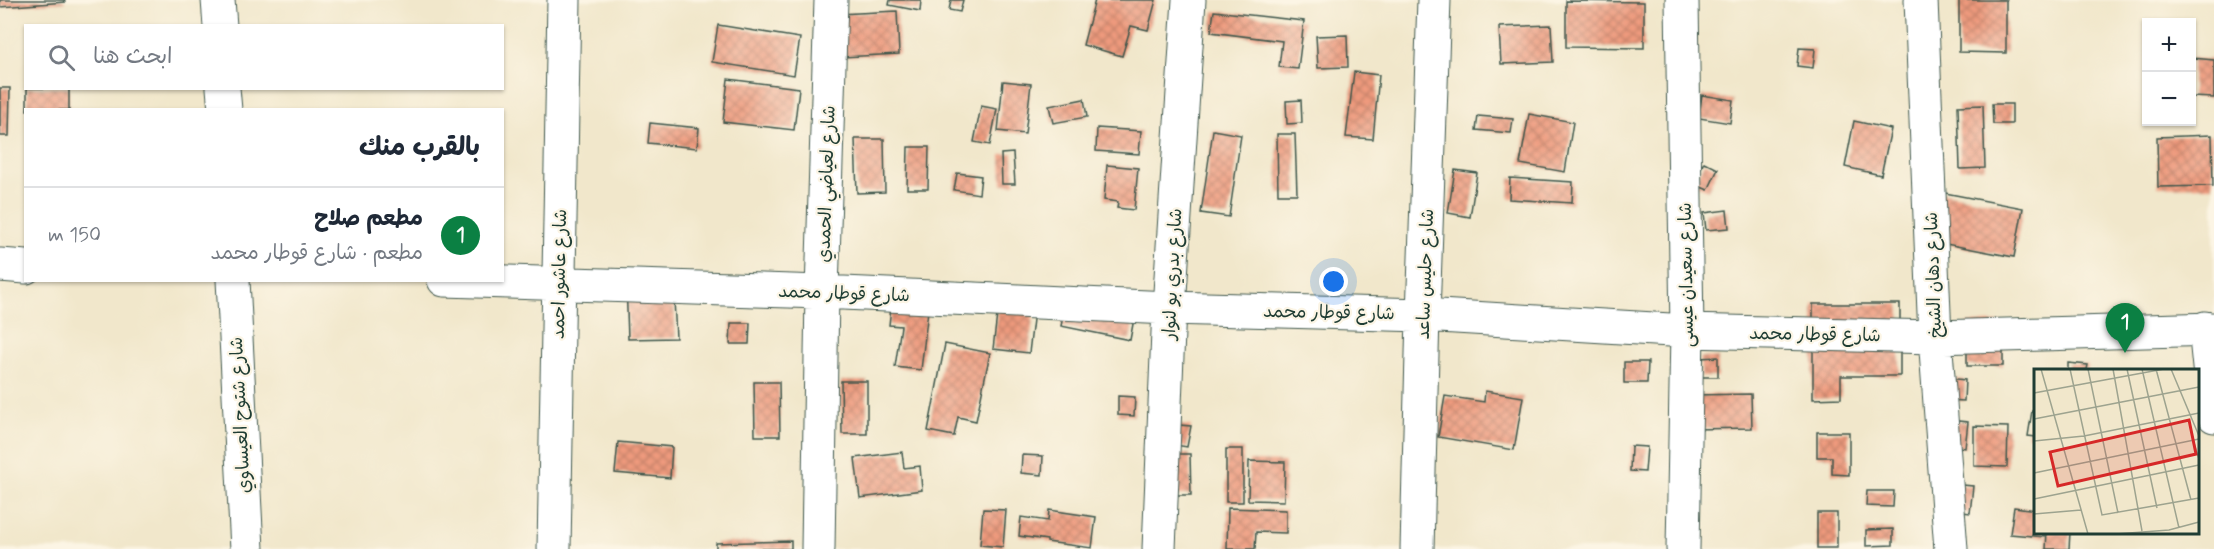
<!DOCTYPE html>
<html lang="ar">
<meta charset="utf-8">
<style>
body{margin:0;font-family:Mynerve,"Playpen Sans Arabic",sans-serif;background:#f2f2f3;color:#1f2937;direction:rtl}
.controls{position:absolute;right:18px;top:18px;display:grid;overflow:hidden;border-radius:0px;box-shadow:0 2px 4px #0004}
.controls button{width:54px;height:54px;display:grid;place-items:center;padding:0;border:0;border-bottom:2px solid #e0e1e3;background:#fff;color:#1f2937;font:30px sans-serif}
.you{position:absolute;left:1334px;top:282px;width:21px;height:21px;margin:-15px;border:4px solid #fff;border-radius:50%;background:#1a73e8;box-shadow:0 0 0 9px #1a73e833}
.badge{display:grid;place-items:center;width:39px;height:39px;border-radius:50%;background:#0b8043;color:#fff;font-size:20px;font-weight:700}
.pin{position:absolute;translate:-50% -50px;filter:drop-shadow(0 2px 3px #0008)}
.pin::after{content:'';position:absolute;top:32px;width:21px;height:18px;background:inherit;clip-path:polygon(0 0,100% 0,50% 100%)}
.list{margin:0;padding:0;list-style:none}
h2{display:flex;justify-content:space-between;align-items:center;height:78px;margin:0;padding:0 24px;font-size:26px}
h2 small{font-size:20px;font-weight:400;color:#747a83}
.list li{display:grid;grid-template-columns:39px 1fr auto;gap:18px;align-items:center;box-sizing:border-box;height:96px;padding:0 24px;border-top:2px solid #e0e1e3}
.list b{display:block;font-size:22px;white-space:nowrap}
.list p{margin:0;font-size:20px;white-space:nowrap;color:#747a83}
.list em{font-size:20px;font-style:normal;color:#747a83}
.icon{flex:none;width:33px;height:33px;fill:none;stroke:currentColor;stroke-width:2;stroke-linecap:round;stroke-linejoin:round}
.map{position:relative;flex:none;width:2214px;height:549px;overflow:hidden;direction:ltr}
.search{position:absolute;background:#fff;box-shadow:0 2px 4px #0004;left:24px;top:24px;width:480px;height:66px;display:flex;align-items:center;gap:15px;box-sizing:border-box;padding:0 21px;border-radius:0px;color:#747a83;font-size:22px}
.panel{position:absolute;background:#fff;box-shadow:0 2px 4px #0004;left:24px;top:108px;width:480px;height:174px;border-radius:0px;direction:rtl}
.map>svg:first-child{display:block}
</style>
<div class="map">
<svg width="2214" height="549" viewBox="0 0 2214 549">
<defs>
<pattern id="building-cross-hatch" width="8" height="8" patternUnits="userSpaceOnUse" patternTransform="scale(1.5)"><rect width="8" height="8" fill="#ee9a7d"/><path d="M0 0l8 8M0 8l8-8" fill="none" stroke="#c07f67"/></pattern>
</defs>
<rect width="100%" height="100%" fill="#fcf5e5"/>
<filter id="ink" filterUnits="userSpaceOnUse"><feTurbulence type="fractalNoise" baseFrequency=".0167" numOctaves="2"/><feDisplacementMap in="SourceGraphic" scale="12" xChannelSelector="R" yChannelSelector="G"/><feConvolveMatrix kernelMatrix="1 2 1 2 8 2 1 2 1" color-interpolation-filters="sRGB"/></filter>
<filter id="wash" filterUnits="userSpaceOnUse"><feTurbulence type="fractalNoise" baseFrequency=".008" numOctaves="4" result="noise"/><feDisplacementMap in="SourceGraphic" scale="24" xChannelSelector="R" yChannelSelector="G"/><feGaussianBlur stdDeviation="1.35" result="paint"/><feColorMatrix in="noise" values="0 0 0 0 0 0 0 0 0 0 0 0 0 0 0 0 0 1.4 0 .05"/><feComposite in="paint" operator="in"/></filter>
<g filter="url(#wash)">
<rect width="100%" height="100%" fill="#f1e7cb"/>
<g id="blocks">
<path fill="url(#building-cross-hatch)" d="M0 0H64L65 2 0 7Z
M890 0H921L920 11 889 5Z
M951 0H963L960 12 949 10Z
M1095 0H1156L1148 30 1131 26 1122 56 1083 45Z
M1959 0H2006V53L1959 52Z
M1566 1 1644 2V48L1566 47Z
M897 11 899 54 842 57 839 14Z
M1214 11 1304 21 1298 69 1279 67 1282 41 1211 32Z
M718 25 800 38 794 75 712 62Z
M1551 25 1553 62 1501 64 1499 27Z
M1347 35 1348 67 1318 68 1316 36Z
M1799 48 1815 49 1813 68 1797 66Z
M2192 58 2214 60V98L2192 97Z
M1354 72 1379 75 1373 139 1346 137Z
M728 79 799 88 794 130 723 122Z
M1003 81 1031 84 1025 134 998 131Z
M0 88H10L9 136H0Z
M27 88H69V110H27Z
M1702 95 1733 100 1730 123 1699 118Z
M1084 99 1087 117 1053 123 1049 106Z
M1301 100 1302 123 1287 124 1286 101Z
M1992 104H2012V124H1993Z
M1983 105 1985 168 1960 169 1958 106Z
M981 106 997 109 990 145 974 142Z
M1529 114 1573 122 1565 172 1520 164Z
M1478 116 1513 119 1511 133 1476 130Z
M1854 121 1891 129 1881 175 1845 167Z
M650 123 699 128 697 148 648 143Z
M1097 128 1141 131 1139 154 1096 151Z
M1213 130 1241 135 1229 217 1201 213Z
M1277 134H1295L1297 194H1278Z
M2212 135 2213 186 2158 187 2157 137Z
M855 139H884L885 192 857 193Z
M908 147H929L928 189H907Z
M1013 153 1015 184H1002L1001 154Z
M1704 162 1718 169 1708 190 1694 184Z
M1107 165 1138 168 1134 210 1117 208 1118 202 1104 200Z
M1455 170 1477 173 1470 217 1448 213Z
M957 173 981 176 979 194 954 190Z
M1510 178 1573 182 1572 203 1509 199Z
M1940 192 2023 208 2014 257 1930 241Z
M1727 210 1729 228 1706 230 1704 213Z
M673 279 676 338 628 339 626 281Z
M894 281 931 285 921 370 895 367 901 326 889 325Z
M1068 294 1136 308 1130 340 1061 326Z
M1813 304H1900V376H1841V398L1813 399Z
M998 306 1034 311 1029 353 993 349Z
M731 323H750L749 344H730Z
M1967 323H2003V366H1967Z
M945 344 990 353 976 421 958 417 954 436 928 431Z
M1718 357V377H1701L1700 358Z
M1624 362H1648L1647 383H1624Z
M2068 363 2088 365 2087 370H2068Z
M1947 378 1965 380 1964 401 1946 400Z
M841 381H867V434H842Z
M754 382H779L780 436H755Z
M1485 391 1523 397 1514 450 1438 437 1445 396 1484 402Z
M1751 394 1752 428 1693 429 1692 395Z
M1118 396 1135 397 1134 416 1118 415Z
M2032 411 2036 412V437L2028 436Z
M1948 420 1968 422 1965 448 1945 445Z
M1179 425 1191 426 1187 447 1175 445Z
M1974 426 2008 427 2007 467 1974 466Z
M1817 432H1849V475L1832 474V457H1817Z
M618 442 672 447 670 478 615 473Z
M1631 446 1647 447 1645 472 1630 471Z
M1226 449H1243V502H1226Z
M902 452 904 468 920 466 922 490 860 498 855 458Z
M1174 454H1190L1191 495H1175Z
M1022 455 1043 456 1042 475 1021 473Z
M1249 461 1285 462 1284 501 1248 500Z
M1951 484 1973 486 1970 513 1948 510Z
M1867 491H1894L1893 507 1866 506Z
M2014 507 2036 510V532H2045V537L2010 534Z
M1228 508 1286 510V533L1256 532 1255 549H1227Z
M983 509 1006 510 1003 547 980 545Z
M1049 510 1096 517 1092 548 1047 542V540L1019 536 1021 517 1048 521Z
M1817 513H1837V548H1817Z
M1893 529V545L1866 546V530Z
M2047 532H2070L2069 549H2046Z
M791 541V549H716V543Z"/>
</g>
</g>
<g filter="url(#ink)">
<use href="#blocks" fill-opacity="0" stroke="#3e564b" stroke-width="1.5"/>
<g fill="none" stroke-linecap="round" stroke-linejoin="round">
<g stroke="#3e564b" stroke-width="35">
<path id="street" d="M1682 0 1687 331 1683 549
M1921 0 1935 337 1951 549
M0 265 26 267
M444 280 822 292 1169 308 1423 315 1687 331 1935 337 2214 329
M2205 328 2214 416
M554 549 564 0
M818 549 822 292 831 0
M1159 549 1169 308 1189 0
M1417 549 1423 315 1434 0"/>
</g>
<g stroke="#3e564b" stroke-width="35">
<path id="secondary" d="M218 0 220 26
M223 88 225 110
M233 280 247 549"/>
</g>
<use href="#street" stroke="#fff" stroke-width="33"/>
<use href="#secondary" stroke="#fff" stroke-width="33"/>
</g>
</g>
<g text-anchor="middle" stroke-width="4.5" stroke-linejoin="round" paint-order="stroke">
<g font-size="18" fill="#1f3d34" stroke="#fcf5e5">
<text transform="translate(826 184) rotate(-88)" y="6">شارع لعياضي الحمدي</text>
<text transform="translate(559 274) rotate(-89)" y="6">شارع عاشور احمد</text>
<text transform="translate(1172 274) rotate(-87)" y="6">شارع بدري بو لنوار</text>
<text transform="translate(1425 274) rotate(-88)" y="6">شارع حليس ساعد</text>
<text transform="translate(1686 275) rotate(-91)" y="6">شارع سعيدان عيسى</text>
<text transform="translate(1933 275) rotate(-92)" y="6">شارع دهان الشيخ</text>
<text transform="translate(844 293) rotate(2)" y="6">شارع قوطار محمد</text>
<text transform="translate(1329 312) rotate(1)" y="6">شارع قوطار محمد</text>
<text transform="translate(1815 334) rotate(1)" y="6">شارع قوطار محمد</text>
<text transform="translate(240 415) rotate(-93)" y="6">شارع شتوح العيساوي</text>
</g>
</g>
<g transform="translate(2034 369)">
<rect width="165" height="165" fill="#f1e7cb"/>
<path fill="none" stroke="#9da38f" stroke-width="1.5" d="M7 0 54 165M36 0 68 146 165 129M54 0 84 144M79 0 108 162M93 0 123 139M108 0 145 159M122 0 157 131M137 0 165 67M0 24 130 0M0 50 165 18M159 71 165 90M0 72 50 67 165 44M0 104 165 70M0 130 165 96M0 145 47 141M82 165 135 161 165 153"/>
<path fill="#d62828" fill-opacity="0.15" stroke="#d62828" stroke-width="3" d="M155 51 162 85 24 117 16 83Z"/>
<rect width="165" height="165" fill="none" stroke="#1f3d34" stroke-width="3"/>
</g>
</svg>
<div class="controls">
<button>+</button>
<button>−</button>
</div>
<div class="you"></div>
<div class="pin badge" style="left:2125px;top:353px">1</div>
<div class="search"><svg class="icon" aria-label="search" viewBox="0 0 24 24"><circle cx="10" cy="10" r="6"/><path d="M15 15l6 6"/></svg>ابحث هنا</div>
<section class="panel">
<h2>بالقرب منك<small></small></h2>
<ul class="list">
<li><span class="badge">1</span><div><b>مطعم صلاح</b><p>مطعم · شارع قوطار محمد</p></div><em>150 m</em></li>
</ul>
</section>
</div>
